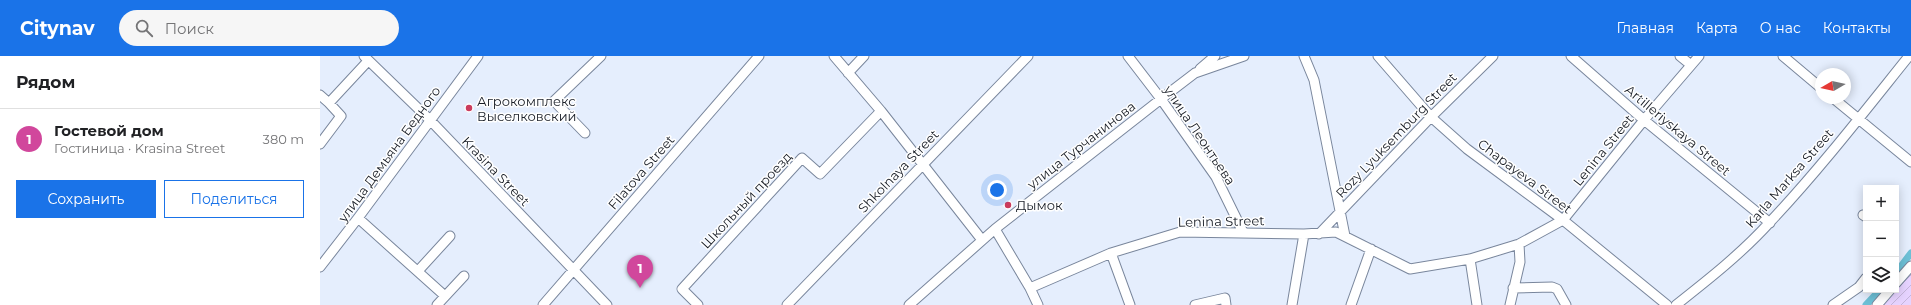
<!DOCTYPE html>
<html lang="ru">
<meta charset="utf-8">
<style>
body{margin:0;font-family:Montserrat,sans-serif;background:#f6f6f6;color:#202124}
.controls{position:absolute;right:12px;bottom:12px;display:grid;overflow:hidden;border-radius:0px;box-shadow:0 2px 10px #0003}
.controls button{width:36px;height:36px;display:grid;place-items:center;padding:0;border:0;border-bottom:1px solid #e0e0e0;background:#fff;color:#202124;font:20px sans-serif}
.compass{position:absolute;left:1495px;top:12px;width:36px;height:36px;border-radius:50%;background:#fff;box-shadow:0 2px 10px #0003;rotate:261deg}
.you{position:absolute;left:677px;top:134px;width:14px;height:14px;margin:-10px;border:3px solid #fff;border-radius:50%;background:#1a73e8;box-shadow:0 0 0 6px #1a73e833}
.badge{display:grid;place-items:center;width:26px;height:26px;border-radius:50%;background:#1a73e8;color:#fff;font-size:13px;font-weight:700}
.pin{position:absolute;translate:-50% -33px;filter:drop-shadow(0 1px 2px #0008)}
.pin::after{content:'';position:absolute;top:21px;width:14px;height:12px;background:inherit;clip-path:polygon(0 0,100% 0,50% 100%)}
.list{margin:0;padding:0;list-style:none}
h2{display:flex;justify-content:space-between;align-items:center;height:52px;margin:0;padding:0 16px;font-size:17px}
h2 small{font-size:13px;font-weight:400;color:#757577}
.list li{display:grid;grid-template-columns:26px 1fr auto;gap:12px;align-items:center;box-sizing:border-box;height:60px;padding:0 16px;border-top:1px solid #e0e0e0}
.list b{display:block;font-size:15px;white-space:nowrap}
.list p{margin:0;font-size:13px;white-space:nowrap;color:#757577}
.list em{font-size:13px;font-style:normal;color:#757577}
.actions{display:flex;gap:8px;padding:12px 16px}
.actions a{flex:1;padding:9px 0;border:1px solid #1a73e8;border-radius:0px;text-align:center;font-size:14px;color:#1a73e8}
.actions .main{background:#1a73e8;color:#fff}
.icon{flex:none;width:22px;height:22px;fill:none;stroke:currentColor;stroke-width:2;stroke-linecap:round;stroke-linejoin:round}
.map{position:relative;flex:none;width:1591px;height:249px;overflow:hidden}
header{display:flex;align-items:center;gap:24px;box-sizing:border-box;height:56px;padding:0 20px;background:#1a73e8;color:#fff}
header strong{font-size:19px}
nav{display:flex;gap:22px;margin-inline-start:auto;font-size:14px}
.search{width:280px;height:36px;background:#f6f6f6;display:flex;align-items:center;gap:10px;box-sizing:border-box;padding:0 14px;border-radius:22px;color:#757577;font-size:15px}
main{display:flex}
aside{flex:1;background:#fff}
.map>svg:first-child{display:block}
</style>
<header>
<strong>Citynav</strong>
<div class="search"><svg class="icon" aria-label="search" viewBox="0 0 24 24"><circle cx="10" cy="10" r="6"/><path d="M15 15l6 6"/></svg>Поиск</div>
<nav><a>Главная</a><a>Карта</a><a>О нас</a><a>Контакты</a></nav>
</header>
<main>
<aside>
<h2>Рядом<small></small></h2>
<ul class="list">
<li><span class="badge" style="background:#d1479c">1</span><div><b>Гостевой дом</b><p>Гостиница · Krasina Street</p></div><em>380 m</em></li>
</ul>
<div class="actions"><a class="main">Сохранить</a><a>Поделиться</a></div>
</aside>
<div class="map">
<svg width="1591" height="249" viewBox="0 0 1591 249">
<defs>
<pattern id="garden-furrows" width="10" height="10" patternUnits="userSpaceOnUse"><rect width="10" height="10" fill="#e6d3ff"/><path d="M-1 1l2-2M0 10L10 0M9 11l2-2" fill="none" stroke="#c5b5da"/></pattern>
</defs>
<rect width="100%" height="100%" fill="#e5eefd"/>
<path fill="url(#garden-furrows)" d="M1591 208V249H1555L1568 234H1576V225Z"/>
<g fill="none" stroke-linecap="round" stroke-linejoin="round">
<path stroke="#6dc0d6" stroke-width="7" d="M1576 217 1591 197
M1546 249 1560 234"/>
<g stroke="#79869c" stroke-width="11">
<path id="minor" d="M44 0 110 64 287 249
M514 0 561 55 662 184
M808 0 841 43 896 121 923 176
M984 0 994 24 1025 180
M1058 0 1111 61 1147 93 1243 164 1347 249
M1251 0 1324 64 1450 167
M1360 0 1371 9
M1463 0 1501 32
M880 13 895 0
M528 17 544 0
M0 39 9 47
M1513 42 1591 106
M265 77 234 45 281 0
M0 88 21 60 9 47 48 5
M1543 159 1546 161
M38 162 125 240
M675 173 710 232 718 249
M999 178 1111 61 1173 0
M791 197 810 249
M1150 203 1157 249
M0 211 38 162 158 0
M98 215 130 180
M1576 227 1591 210
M710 232 791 197 860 176 984 178 1016 176 1090 213 1150 203 1199 188 1243 164 1324 64 1379 0
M1193 232 1232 231 1237 233 1246 249
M117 249 144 220
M223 249 439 0
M378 249 362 233 482 102 500 118 561 55
M467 249 708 0
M589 249 675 173 841 43 875 17 924 0
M875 249 905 242 906 249
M972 249 984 178
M1031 249 1051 193
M1190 249 1200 206 1199 188
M1356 249C1389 223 1422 197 1450 166 1499 114 1544 56 1589 0
M1513 249 1539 231 1546 222
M1557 249 1570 234"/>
</g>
<use href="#minor" stroke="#fff" stroke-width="9"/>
</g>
<g fill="#cb3c5d" stroke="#fff" stroke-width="1.5">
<circle cx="149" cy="52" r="4"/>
<circle cx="688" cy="149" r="4"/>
</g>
<g text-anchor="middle" stroke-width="3" stroke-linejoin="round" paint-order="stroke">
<g font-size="13" fill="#171c25" stroke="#fff" text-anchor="start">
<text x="157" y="50">Агрокомплекс<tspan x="157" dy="15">Выселковский</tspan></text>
<text x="696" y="154">Дымок</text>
</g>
<g font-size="13" fill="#171c25" stroke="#fff">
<text transform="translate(1358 74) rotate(40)" y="5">Artilleriyskaya Street</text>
<text transform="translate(880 79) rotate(56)" y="5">улица Леонтьева</text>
<text transform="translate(1076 79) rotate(-46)" y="5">Rozy Lyuksemburg Street</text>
<text transform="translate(761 89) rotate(-38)" y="5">улица Турчанинова</text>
<text transform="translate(1283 94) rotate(-51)" y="5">Lenina Street</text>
<text transform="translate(69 98) rotate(-54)" y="5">улица Демьяна Бедного</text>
<text transform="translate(176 115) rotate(46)" y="5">Krasina Street</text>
<text transform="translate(578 115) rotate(-46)" y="5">Shkolnaya Street</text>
<text transform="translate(321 116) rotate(-49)" y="5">Filatova Street</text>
<text transform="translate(1205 120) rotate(37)" y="5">Chapayeva Street</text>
<text transform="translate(1469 122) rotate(-49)" y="5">Karla Marksa Street</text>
<text transform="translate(426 144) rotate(-47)" y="5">Школьный проезд</text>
<text transform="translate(901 165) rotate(-1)" y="5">Lenina Street</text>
</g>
</g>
</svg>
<div class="controls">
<button>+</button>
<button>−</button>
<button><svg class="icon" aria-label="layers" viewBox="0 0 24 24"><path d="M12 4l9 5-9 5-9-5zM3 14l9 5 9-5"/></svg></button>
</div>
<svg class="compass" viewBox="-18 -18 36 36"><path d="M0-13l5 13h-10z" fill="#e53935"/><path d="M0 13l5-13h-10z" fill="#757577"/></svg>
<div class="you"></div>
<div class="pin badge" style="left:320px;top:232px;background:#d1479c">1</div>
</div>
</main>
